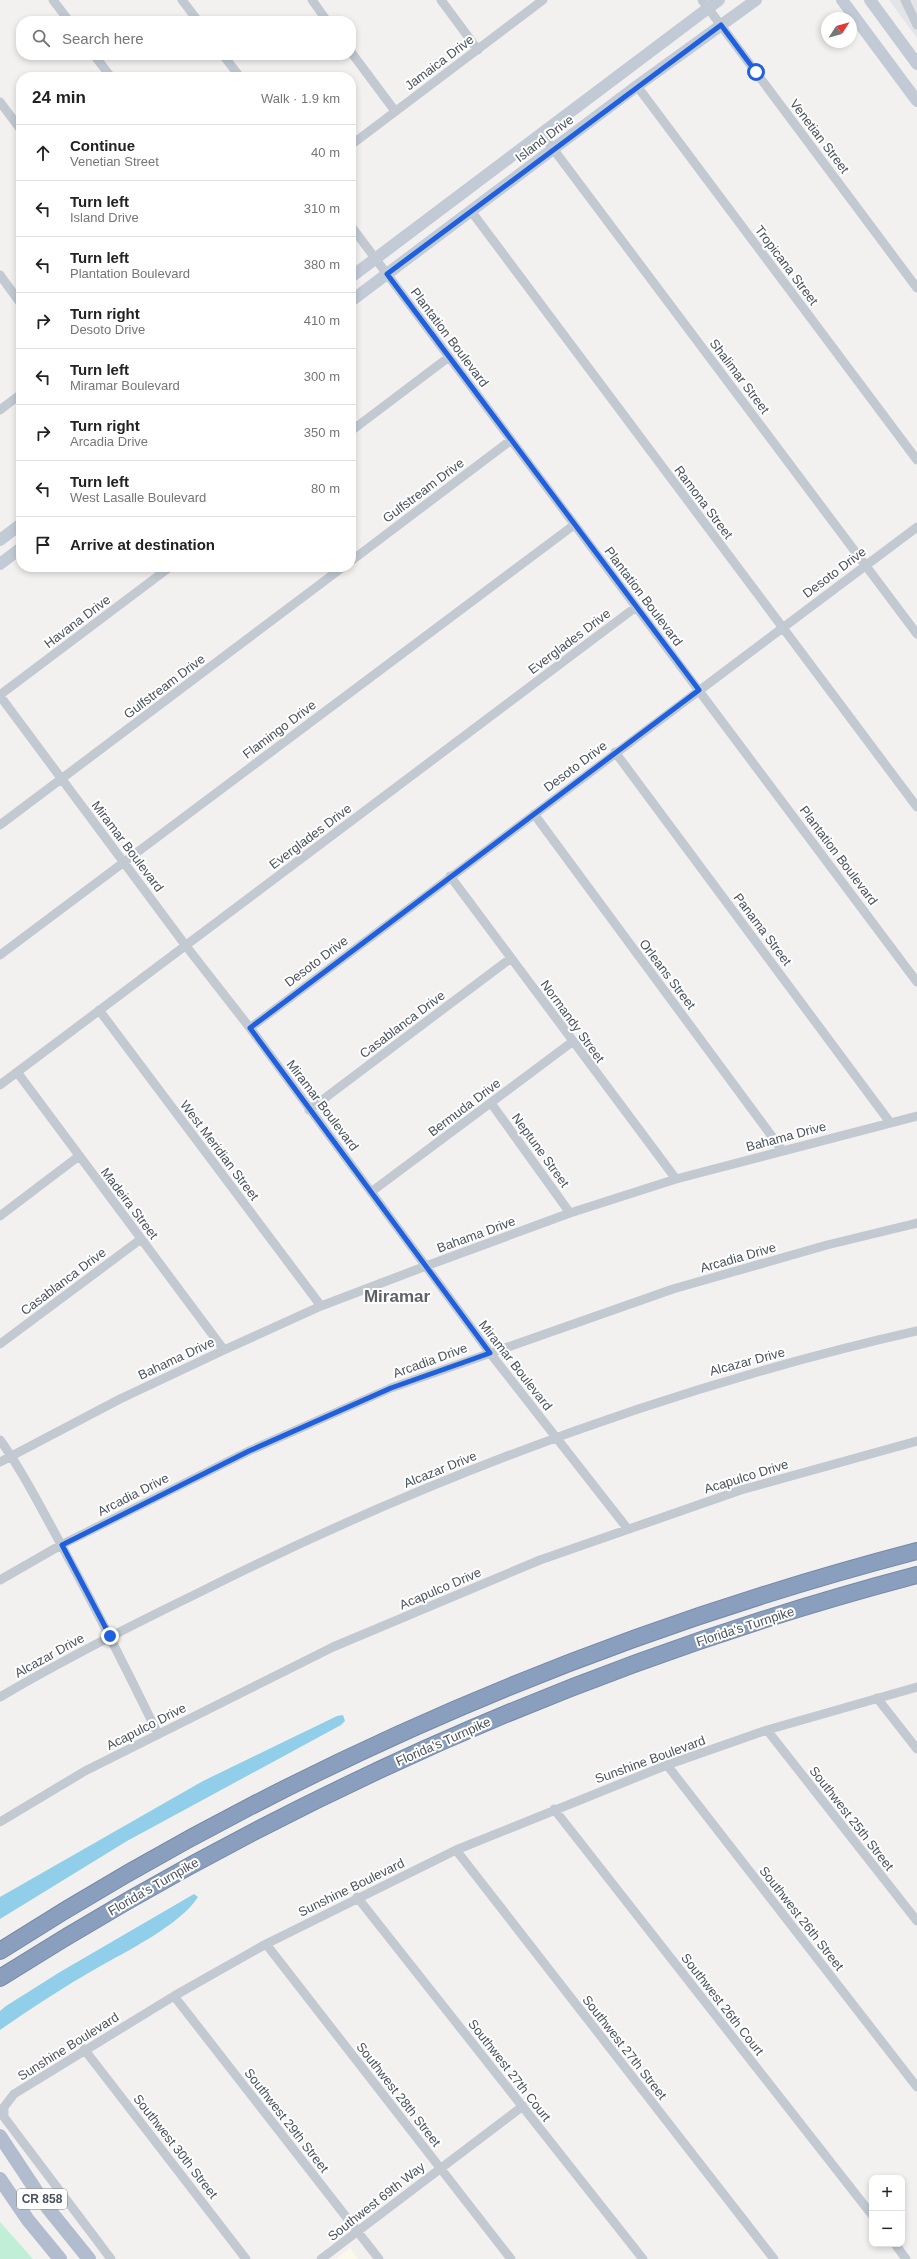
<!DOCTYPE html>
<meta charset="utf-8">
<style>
body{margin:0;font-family:Arial,sans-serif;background:#f6f6f6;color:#222}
.controls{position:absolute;right:12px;bottom:12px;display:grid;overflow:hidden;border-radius:8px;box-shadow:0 2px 6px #0003}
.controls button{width:36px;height:36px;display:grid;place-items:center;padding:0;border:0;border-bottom:1px solid #e0e0e0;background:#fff;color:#222;font:20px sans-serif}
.compass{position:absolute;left:821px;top:12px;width:36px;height:36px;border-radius:50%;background:#fff;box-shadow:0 2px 6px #0003;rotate:54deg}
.stop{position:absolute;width:12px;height:12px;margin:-9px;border:3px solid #1f60de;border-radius:50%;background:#fff}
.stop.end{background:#1f60de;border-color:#fff;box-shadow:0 1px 4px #0008}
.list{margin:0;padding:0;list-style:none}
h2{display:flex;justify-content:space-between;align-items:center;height:52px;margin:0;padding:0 16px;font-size:17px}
h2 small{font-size:13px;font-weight:400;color:#767676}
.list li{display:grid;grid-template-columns:26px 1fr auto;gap:12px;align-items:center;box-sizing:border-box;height:56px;padding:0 16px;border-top:1px solid #e0e0e0}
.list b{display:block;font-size:15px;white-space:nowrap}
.list p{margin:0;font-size:13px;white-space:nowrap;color:#767676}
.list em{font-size:13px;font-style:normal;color:#767676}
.icon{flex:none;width:22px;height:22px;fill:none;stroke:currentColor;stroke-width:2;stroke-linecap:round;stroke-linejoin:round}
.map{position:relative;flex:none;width:917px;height:2259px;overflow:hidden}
.search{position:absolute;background:#fff;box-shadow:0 2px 6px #0003;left:16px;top:16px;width:340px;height:44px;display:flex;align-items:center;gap:10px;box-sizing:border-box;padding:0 14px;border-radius:16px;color:#767676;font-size:15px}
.panel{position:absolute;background:#fff;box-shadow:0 2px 6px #0003;left:16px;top:72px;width:340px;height:500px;border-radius:16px}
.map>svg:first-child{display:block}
</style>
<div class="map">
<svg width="917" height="2259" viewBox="0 0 917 2259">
<rect width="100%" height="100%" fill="#f3f1f0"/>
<path fill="#fcf9eb" d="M350 2248 358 2259H336Z"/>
<path fill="#e2e4e8" d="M889 0H917V38Z"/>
<path fill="#c1eed7" d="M0 2222 33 2259H0Z"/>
<path fill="#90cee9" d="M343 1715 345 1721 341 1725 127 1841 0 1919V1897L203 1781 337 1716Z
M194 1894 198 1897C180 1925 127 1951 97 1968 64 1987 31 2008 0 2030V2011L6 2006 60 1972Z"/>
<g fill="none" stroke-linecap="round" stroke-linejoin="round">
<g stroke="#7589a9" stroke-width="18">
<path id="highway" d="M0 1951C283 1770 592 1636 917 1551
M0 1978C284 1798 591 1661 917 1575"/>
</g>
<path stroke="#c2c9d1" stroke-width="9" d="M53 0 69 21
M182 0 198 21
M312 0 327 21
M441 0 478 50
M702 0 917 288
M905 0 917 25
M351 52 395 111
M94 55 111 77
M223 55 240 77
M637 86 917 460
M0 102 21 130
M542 134 917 634
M351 145 543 0
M471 211 917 807
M351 226 917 982
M0 275 21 304
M0 410 21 394
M351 431 449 357
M351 561 511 440
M0 695 170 567
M0 696 186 946 250 1028 490 1353 627 1528
M615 752 889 1121
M534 814 782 1150
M0 825 343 567
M450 876 676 1179
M0 955 574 525
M99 1010 321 1306
M250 1028 917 527
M17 1072 224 1350
M0 1085 636 607
M491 1103 570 1213
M309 1110 511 958
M371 1192 572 1042
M0 1216 79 1156
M0 1344 141 1239
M0 1440C20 1467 35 1497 51 1526 89 1595 124 1664 158 1734
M0 1462 120 1399 224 1350 321 1306 426 1266 570 1213 676 1179 917 1116
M0 1580 61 1545 249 1451 391 1388 673 1289 827 1245 917 1223
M0 1697C63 1660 128 1627 194 1595 424 1479 666 1388 917 1331
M877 1698 917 1749
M767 1730 917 1921
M667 1765 917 2087
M554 1809 872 2215
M0 1822 85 1771 333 1647 540 1560 741 1490 917 1441
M456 1850 774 2259
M357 1897 643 2259
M266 1944 511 2259
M174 1996 379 2259
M84 2049 246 2259
M895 2244 906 2259
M111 2259 4 2117V2107L14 2094 174 1996 266 1944 456 1850 667 1765 767 1730 917 1687
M321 2259 523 2106"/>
<path stroke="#c2cad6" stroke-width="12" d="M842 0 917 101
M870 0 917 64
M351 277 719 0
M351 301 637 86 756 0
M0 540 21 524
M0 564 21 548"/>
<path stroke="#b1bdce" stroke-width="14" d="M0 2136 47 2207 89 2259
M0 2179 28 2220 60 2259"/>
<use href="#highway" stroke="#8a9ebd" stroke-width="16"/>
</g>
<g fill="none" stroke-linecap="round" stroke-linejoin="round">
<path stroke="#1f60de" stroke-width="5" d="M110 1636 62 1545 249 1451 391 1388 490 1353 250 1028 699 690 387 274 721 25 756 72"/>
</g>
<g text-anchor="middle" stroke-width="4" stroke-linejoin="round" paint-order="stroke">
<rect fill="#fff" stroke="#80868e" stroke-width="1" x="17" y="2189" width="50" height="20" rx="3"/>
<g font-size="12" font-weight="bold" fill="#49525d">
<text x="42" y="2203">CR 858</text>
</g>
<g font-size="13" fill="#49525d" stroke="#fff">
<text transform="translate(439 62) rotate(-37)" y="5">Jamaica Drive</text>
<text transform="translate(820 136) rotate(53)" y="5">Venetian Street</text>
<text transform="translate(544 138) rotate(-37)" y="5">Island Drive</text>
<text transform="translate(787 265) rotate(53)" y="5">Tropicana Street</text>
<text transform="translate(450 337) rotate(53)" y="5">Plantation Boulevard</text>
<text transform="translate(740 376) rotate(53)" y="5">Shalimar Street</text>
<text transform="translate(423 490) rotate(-37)" y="5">Gulfstream Drive</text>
<text transform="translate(704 502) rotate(53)" y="5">Ramona Street</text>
<text transform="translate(834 572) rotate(-37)" y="5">Desoto Drive</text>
<text transform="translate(644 596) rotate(53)" y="5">Plantation Boulevard</text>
<text transform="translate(77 621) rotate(-37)" y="5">Havana Drive</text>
<text transform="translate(569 641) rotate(-37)" y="5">Everglades Drive</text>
<text transform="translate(164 686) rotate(-37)" y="5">Gulfstream Drive</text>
<text transform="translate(279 729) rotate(-37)" y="5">Flamingo Drive</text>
<text transform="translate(575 766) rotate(-37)" y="5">Desoto Drive</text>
<text transform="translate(310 836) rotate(-37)" y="5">Everglades Drive</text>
<text transform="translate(128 846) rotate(53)" y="5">Miramar Boulevard</text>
<text transform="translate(839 855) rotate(53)" y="5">Plantation Boulevard</text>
<text transform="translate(763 929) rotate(53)" y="5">Panama Street</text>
<text transform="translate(316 961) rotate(-37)" y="5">Desoto Drive</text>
<text transform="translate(668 974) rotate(53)" y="5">Orleans Street</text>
<text transform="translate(573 1021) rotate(54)" y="5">Normandy Street</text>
<text transform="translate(402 1024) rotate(-37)" y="5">Casablanca Drive</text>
<text transform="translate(323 1105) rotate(53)" y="5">Miramar Boulevard</text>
<text transform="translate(464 1107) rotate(-37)" y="5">Bermuda Drive</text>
<text transform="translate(786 1136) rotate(-15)" y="5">Bahama Drive</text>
<text transform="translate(220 1150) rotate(53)" y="5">West Meridian Street</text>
<text transform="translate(541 1150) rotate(54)" y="5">Neptune Street</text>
<text transform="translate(130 1203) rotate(53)" y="5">Madeira Street</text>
<text transform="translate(476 1234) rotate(-20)" y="5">Bahama Drive</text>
<text transform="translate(738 1257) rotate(-16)" y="5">Arcadia Drive</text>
<text transform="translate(63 1281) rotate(-37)" y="5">Casablanca Drive</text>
<text transform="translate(176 1358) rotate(-25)" y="5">Bahama Drive</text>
<text transform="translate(430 1360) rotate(-20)" y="5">Arcadia Drive</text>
<text transform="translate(747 1361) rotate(-15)" y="5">Alcazar Drive</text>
<text transform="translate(516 1365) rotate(52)" y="5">Miramar Boulevard</text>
<text transform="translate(440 1469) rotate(-22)" y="5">Alcazar Drive</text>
<text transform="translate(746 1476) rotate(-17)" y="5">Acapulco Drive</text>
<text transform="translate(133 1494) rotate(-27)" y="5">Arcadia Drive</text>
<text transform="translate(440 1588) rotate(-23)" y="5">Acapulco Drive</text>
<text transform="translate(745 1626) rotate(-18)" y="5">Florida's Turnpike</text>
<text transform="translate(49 1655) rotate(-29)" y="5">Alcazar Drive</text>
<text transform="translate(146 1726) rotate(-27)" y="5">Acapulco Drive</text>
<text transform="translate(443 1741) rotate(-24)" y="5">Florida's Turnpike</text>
<text transform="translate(650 1759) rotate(-20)" y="5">Sunshine Boulevard</text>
<text transform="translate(852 1818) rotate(52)" y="5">Southwest 25th Street</text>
<text transform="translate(153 1886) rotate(-30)" y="5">Florida's Turnpike</text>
<text transform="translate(351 1887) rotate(-26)" y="5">Sunshine Boulevard</text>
<text transform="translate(802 1918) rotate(52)" y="5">Southwest 26th Street</text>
<text transform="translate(723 2004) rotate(52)" y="5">Southwest 26th Court</text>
<text transform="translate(68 2046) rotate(-32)" y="5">Sunshine Boulevard</text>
<text transform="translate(625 2047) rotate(52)" y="5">Southwest 27th Street</text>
<text transform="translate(510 2070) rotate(52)" y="5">Southwest 27th Court</text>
<text transform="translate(399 2094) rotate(52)" y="5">Southwest 28th Street</text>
<text transform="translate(287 2120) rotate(52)" y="5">Southwest 29th Street</text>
<text transform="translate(176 2146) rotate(52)" y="5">Southwest 30th Street</text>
<text transform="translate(376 2201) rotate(-38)" y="5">Southwest 69th Way</text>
</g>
<g font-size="17" font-weight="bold" fill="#5d6065" stroke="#fff">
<text x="397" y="1302">Miramar</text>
</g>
</g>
</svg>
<div class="controls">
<button>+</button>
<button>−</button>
</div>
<svg class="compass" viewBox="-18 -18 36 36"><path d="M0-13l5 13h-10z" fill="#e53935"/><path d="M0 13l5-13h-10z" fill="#767676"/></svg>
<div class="stop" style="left:756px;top:72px"></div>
<div class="stop end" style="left:110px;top:1636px"></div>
<div class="search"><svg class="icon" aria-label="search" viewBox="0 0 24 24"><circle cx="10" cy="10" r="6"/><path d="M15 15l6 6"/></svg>Search here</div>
<section class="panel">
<h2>24 min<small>Walk · 1.9 km</small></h2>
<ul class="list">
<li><svg class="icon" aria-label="ahead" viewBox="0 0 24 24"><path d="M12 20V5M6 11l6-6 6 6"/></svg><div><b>Continue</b><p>Venetian Street</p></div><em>40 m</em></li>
<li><svg class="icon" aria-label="left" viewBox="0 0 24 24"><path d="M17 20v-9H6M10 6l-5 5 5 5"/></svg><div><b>Turn left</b><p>Island Drive</p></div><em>310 m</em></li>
<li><svg class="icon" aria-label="left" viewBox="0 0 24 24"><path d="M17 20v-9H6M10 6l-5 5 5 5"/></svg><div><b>Turn left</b><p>Plantation Boulevard</p></div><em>380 m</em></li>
<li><svg class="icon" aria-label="right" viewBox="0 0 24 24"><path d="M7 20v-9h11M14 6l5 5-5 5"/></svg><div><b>Turn right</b><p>Desoto Drive</p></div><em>410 m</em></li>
<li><svg class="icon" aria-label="left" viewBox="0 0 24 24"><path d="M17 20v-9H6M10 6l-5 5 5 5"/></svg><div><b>Turn left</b><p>Miramar Boulevard</p></div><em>300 m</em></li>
<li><svg class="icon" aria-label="right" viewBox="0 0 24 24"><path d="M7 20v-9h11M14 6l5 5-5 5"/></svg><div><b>Turn right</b><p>Arcadia Drive</p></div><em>350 m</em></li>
<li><svg class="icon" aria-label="left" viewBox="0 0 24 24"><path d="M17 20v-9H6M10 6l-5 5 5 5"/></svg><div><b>Turn left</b><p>West Lasalle Boulevard</p></div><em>80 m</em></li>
<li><svg class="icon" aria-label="arrive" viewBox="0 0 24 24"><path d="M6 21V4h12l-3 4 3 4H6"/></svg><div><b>Arrive at destination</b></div></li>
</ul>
</section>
</div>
